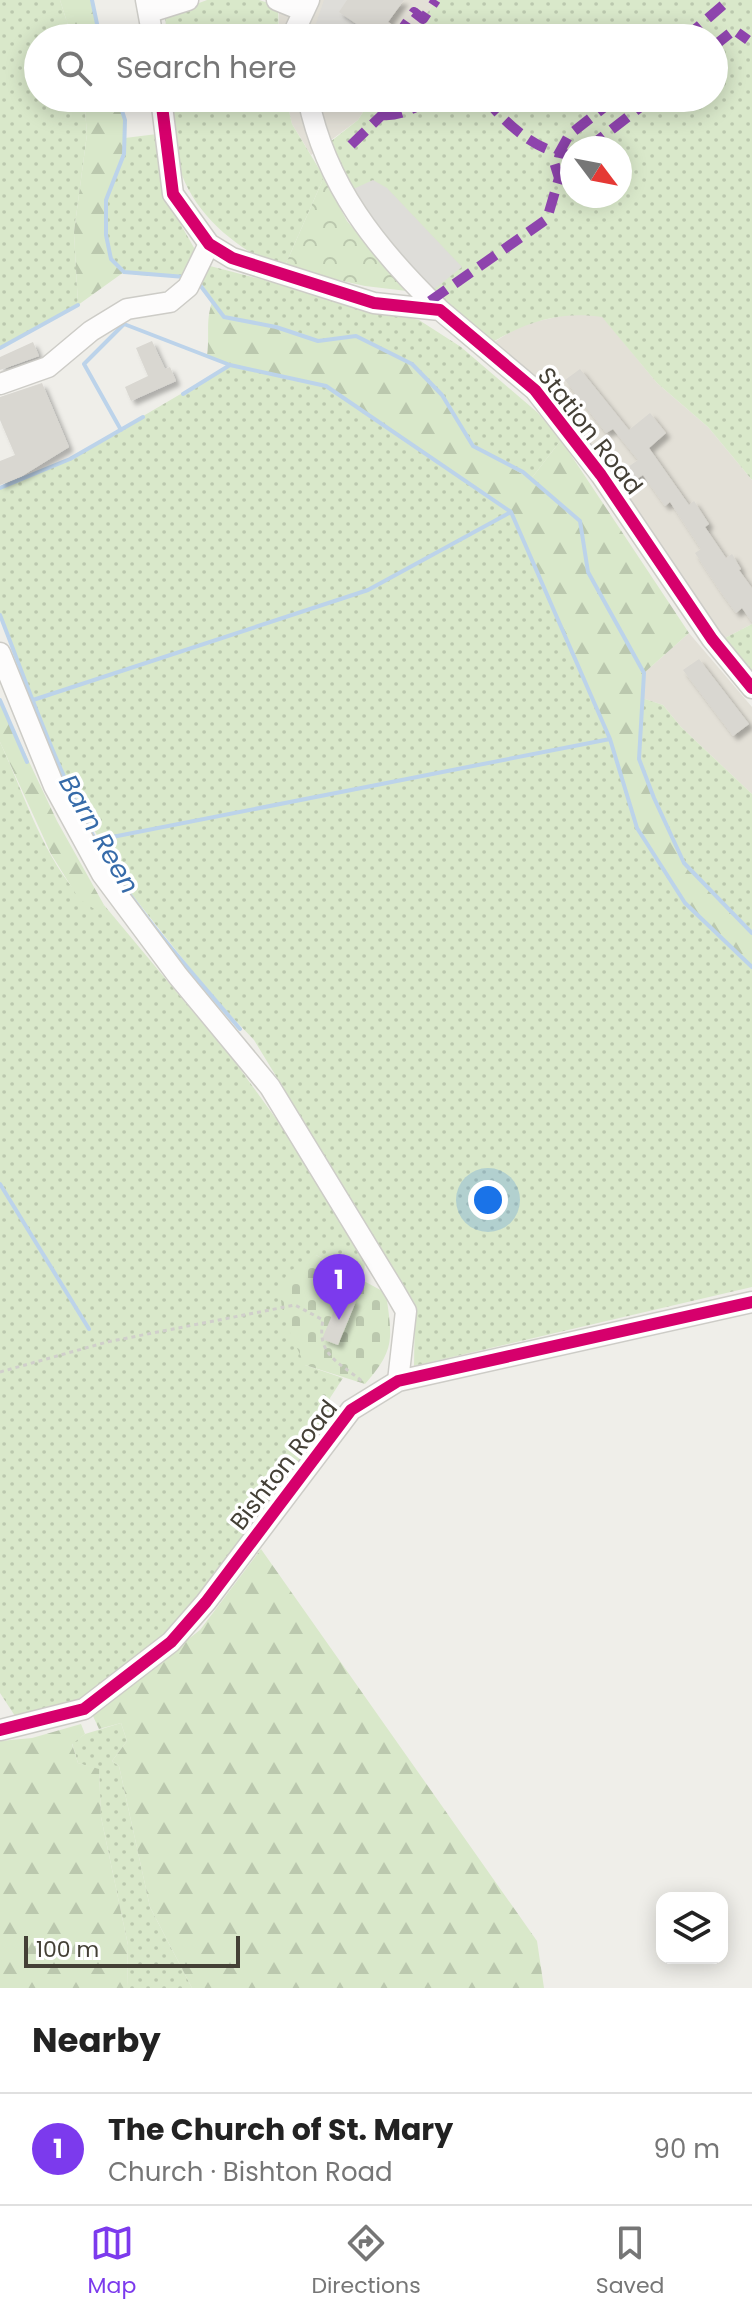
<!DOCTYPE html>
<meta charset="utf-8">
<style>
body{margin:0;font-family:Poppins,sans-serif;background:#f2f2f2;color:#222}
.controls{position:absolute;right:24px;bottom:24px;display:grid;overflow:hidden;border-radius:16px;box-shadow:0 4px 20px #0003}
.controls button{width:72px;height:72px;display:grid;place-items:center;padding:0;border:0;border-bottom:2px solid #e0e0e0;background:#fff;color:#222;font:40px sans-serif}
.compass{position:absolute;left:560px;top:136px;width:72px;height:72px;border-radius:50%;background:#fff;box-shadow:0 4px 20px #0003;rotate:122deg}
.scale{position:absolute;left:24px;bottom:20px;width:216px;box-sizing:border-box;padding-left:8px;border:4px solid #444036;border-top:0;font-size:22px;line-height:28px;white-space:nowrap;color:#444036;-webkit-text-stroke:6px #fff;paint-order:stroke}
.you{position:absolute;left:488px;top:1200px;width:28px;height:28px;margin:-20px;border:6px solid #fff;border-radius:50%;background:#1a73e8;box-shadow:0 0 0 12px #1a73e833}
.badge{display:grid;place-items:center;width:52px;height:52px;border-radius:50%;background:#7c3aed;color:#fff;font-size:26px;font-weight:700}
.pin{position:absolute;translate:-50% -66px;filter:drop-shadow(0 2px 4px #0008)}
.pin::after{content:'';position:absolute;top:42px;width:28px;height:24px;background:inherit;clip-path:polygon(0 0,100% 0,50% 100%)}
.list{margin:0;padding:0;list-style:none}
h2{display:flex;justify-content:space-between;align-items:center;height:104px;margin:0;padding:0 32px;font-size:34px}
h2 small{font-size:26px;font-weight:400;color:#767676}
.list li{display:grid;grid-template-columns:52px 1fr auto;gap:24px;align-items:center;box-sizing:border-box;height:112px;padding:0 32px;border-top:2px solid #e0e0e0}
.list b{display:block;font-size:30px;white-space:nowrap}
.list p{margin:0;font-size:26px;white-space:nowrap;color:#767676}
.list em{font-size:26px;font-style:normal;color:#767676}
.icon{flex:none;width:44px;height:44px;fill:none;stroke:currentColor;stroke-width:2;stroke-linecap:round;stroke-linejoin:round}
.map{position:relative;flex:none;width:752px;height:1988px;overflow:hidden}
.search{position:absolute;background:#fff;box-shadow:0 4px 20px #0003;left:24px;right:24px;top:24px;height:88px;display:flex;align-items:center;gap:20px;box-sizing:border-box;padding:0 28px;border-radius:44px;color:#767676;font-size:30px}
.sheet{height:216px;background:#fff}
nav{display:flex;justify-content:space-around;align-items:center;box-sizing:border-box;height:112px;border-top:2px solid #e0e0e0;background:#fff;font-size:22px;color:#767676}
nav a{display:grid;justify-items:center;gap:4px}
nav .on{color:#7c3aed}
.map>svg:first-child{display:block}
</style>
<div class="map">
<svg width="752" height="1988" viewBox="0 0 752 1988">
<defs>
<pattern id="grass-dots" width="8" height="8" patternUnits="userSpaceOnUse" patternTransform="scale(2)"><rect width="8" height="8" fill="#d9e8ca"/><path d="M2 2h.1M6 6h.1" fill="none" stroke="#bbc8ae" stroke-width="1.8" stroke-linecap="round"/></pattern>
<pattern id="forest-firs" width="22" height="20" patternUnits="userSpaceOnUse" patternTransform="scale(2)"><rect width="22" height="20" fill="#d9e8ca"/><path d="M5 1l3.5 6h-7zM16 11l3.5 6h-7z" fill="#bbc8ae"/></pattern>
<pattern id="cemetery-stones" width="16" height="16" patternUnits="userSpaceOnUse" patternTransform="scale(2)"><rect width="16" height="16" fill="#d9e8ca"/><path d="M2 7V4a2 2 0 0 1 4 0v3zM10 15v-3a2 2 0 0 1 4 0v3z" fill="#bbc8ae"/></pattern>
<pattern id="park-crowns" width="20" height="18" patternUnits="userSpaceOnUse" patternTransform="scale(2)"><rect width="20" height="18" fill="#d9e8ca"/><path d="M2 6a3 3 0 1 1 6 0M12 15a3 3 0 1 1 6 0" fill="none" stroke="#bbc8ae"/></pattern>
<filter id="shadow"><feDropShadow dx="4.5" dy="4.5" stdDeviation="2" flood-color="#0004"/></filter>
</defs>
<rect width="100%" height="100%" fill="#efeee9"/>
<path fill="#e3e0d7" d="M279 0H436L410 38H279Z
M286 98H372L358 120 311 155 292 124Z
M574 313 602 316 657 383 708 427 752 480V624L723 639 491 344 521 325Z
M689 633 752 707V794L681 727 663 705 642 698 644 673Z"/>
<path fill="url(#grass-dots)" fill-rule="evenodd" d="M0 0H60L72 38H38V98H84L87 134 74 232 78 305 0 348Z
M207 0H259L278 6 279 38H167L165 16Z
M436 0H752V480L708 427 657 383 602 317C560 311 526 322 491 343L432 291 350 195 330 142 358 120 372 98H714V38H410ZM572 148H620V196H572Z
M172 98H286L292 124 324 177 284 268C239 253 188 210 178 161 174 141 174 118 172 98Z
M157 134 172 209 197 253 188 277C170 276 144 278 126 272 103 264 102 217 107 198 113 177 124 161 125 138Z
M210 266 419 320 461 347 537 412 561 440 531 479 473 446 442 395 356 336 318 341 276 327 224 317 201 283Z
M230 365 326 386 511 512 610 739 637 828 685 903 752 967V1287L414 1366 415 1304 254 1040 213 997 122 882 58 762 0 615V488L70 459Z
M752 624V675L723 639Z
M642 698 663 705 681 727 752 794V933L684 863 654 798 639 759Z
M0 742C25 795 50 880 98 911L104 905 235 1062 311 1167 365 1264 363 1279 316 1255 305 1365 343 1378 330 1398 333 1417C264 1511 201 1619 103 1686 78 1703 45 1710 17 1719L0 1693Z
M121 1723 127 1741 112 1761 119 1766 150 1907 192 1988H127L128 1945 101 1817 99 1770 78 1763 72 1743 85 1734Z"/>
<path fill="url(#forest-firs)" d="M60 0H92L100 38H72Z
M84 98H118C124 116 128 135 124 154 122 168 113 182 108 195 99 220 106 254 124 272L78 305 74 232 87 134Z
M213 300 224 317 276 327 318 341 356 336 412 364 442 395 473 446 531 479 561 440 689 633 644 673 639 759 654 798 684 863 752 933V967L685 903 637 828 610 739 511 512 326 386 230 365 207 356C210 335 205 319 213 300Z
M0 700 57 821 104 905 99 912 79 899 51 854 0 742Z
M261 1549 537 1941 544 1988H192L150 1907 119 1766 112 1761 127 1741 121 1723 99 1729 92 1714 200 1630Z
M81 1724 85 1734 72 1744 78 1763 99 1769 101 1817 128 1945 127 1988H0V1741L32 1738Z"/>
<path fill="url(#cemetery-stones)" d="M316 1255 386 1293C392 1338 396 1349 365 1384L305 1365C295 1342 270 1300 286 1276 291 1268 307 1261 316 1255Z"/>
<path fill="url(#park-crowns)" d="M324 177 347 221 407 291 365 286 284 268Z"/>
<path fill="#deddd9" d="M324 0H347L339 12 372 34 370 38H311Z
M373 180 387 188 462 267 432 291 380 235 349 191Z"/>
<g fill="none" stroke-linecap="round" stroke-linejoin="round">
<path stroke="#bcd3ea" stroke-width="4" d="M92 0 100 38
M118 98 125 120 124 154 106 200V235L111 259 124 272 185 277
M197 281 224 317 276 327 318 341 356 336 412 364 442 395 473 446 523 472 580 521 588 572 644 673 639 759 654 798 684 863 752 933
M0 348 78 305
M183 394 230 365
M121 430 84 364 124 324 230 365 326 386 511 512 610 739 637 828 685 903 752 967
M0 488 70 459 143 417
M0 615C35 705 67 801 121 882 156 933 200 982 240 1029
M0 700 27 762
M33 700 368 590 511 512
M97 840 610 739
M0 1184 89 1329"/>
</g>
<path fill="#d9d7d1" filter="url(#shadow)" d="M347 0H404L388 22 399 29 393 38H377L339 12Z
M152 341 165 369 170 367 176 381 131 401 125 387 148 376 136 348Z
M33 342 39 356 0 370V357Z
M580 369 629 430 650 413 666 433 649 448 689 505 694 501 709 524 705 527 726 558 732 554 741 569 739 570 752 588V622L742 608 736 613 720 591 695 553 701 549 670 502 665 506 643 475 629 484 621 472 638 460 613 429 606 433 565 380Z
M42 383 69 447 22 476 0 485V461L15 455 0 420V397Z
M699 659 749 724 733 736 683 670Z
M341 1294 356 1301 338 1345 322 1339Z"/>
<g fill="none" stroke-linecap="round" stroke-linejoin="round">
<g stroke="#cdccc7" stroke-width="23">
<path id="minor" d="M146 0 153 38
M277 0 304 11
M150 12 188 0
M297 38 296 28 309 0
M161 98 173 194 209 244 232 258 374 303 440 310 535 390 601 475 712 639 752 688
M308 98C326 186 377 249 440 310
M0 384 48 367 91 331 127 309 170 302 188 287 209 244
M0 653 54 786 102 874 178 976 270 1087 395 1292 406 1311 398 1381
M0 1730 84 1709 171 1642 206 1602 351 1410 398 1381 752 1302"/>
</g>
<path stroke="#d0cecb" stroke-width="3" stroke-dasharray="4 4" stroke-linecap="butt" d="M0 1372 107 1342 295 1305 323 1320C316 1355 339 1362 363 1382"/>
<use href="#minor" stroke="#fdfcfc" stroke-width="20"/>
<path stroke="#8e44ad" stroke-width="10" stroke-dasharray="20 10" stroke-linecap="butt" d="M396 38 414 12 423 19 436 0
M685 38 729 0
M714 46 734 30 748 40
M485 98C506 124 537 153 572 155
M382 115C405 117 418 103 440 98
M351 145 382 115 387 98
M588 148 652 98
M430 301 547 219 559 178 554 162 569 135 616 98"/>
<g stroke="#fff" stroke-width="17">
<path id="cycleway" d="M161 98 173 194 209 244 232 258 374 303 440 310 535 390 601 475 712 639 752 688
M0 1730 84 1709 171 1642 206 1602 351 1410 398 1381 752 1302"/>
</g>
<use href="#cycleway" stroke="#d6006c" stroke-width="12"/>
</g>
<g text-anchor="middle" stroke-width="7" stroke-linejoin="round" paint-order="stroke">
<g font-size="24" fill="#444036" stroke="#fff">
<text transform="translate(590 431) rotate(52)" y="8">Station Road</text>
<text transform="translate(284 1465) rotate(-52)" y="8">Bishton Road</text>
</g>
<g font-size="26" font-style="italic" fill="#366ba9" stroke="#fff">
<text transform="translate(99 834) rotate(60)" y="9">Barn Reen</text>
</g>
</g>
</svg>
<div class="controls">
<button><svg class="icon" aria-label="layers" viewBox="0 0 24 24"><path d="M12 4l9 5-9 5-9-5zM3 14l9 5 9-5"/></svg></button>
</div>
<svg class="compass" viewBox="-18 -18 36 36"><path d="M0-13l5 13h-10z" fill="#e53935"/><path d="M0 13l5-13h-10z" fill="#767676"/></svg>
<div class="scale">100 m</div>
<div class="you"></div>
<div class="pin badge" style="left:339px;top:1320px">1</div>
<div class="search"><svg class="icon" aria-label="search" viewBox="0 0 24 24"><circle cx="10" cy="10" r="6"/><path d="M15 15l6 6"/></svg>Search here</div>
</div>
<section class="sheet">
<h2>Nearby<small></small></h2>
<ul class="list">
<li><span class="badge">1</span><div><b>The Church of St. Mary</b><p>Church · Bishton Road</p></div><em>90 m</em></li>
</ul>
</section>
<nav>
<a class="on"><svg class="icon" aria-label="map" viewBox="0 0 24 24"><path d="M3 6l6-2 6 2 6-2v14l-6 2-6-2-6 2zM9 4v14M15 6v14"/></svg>Map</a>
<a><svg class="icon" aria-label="directions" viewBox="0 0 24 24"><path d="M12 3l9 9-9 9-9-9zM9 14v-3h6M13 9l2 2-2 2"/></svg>Directions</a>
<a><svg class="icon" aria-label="saved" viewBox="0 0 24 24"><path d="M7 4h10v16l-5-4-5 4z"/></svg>Saved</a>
</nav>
